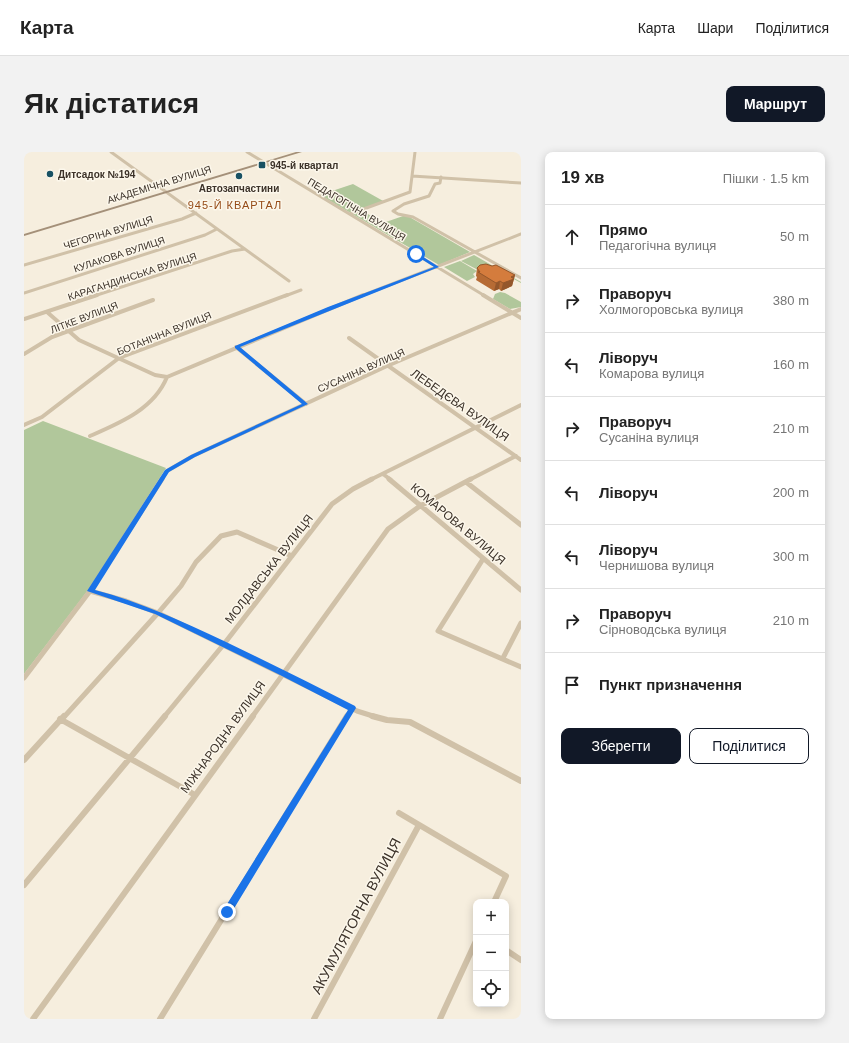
<!DOCTYPE html>
<html lang="uk">
<meta charset="utf-8">
<style>
body{margin:0;font-family:Arial,sans-serif;background:#f2f2f2;color:#222}
.controls{position:absolute;right:12px;bottom:12px;display:grid;overflow:hidden;border-radius:8px;box-shadow:0 2px 10px #0003}
.controls button{width:36px;height:36px;display:grid;place-items:center;padding:0;border:0;border-bottom:1px solid #e0e0e0;background:#fff;color:#222;font:20px sans-serif}
.stop{position:absolute;width:12px;height:12px;margin:-9px;border:3px solid #1a73e8;border-radius:50%;background:#fff}
.stop.end{background:#1a73e8;border-color:#fff;box-shadow:0 1px 4px #0008}
.list{margin:0;padding:0;list-style:none}
h2{display:flex;justify-content:space-between;align-items:center;height:52px;margin:0;padding:0 16px;font-size:17px}
h2 small{font-size:13px;font-weight:400;color:#767676}
.list li{display:grid;grid-template-columns:26px 1fr auto;gap:12px;align-items:center;box-sizing:border-box;height:64px;padding:0 16px;border-top:1px solid #e0e0e0}
.list b{display:block;font-size:15px;white-space:nowrap}
.list p{margin:0;font-size:13px;white-space:nowrap;color:#767676}
.list em{font-size:13px;font-style:normal;color:#767676}
.actions{display:flex;gap:8px;padding:12px 16px}
.actions a{flex:1;padding:9px 0;border:1px solid #111827;border-radius:8px;text-align:center;font-size:14px;color:#111827}
.actions .main{background:#111827;color:#fff}
.icon{flex:none;width:22px;height:22px;fill:none;stroke:currentColor;stroke-width:2;stroke-linecap:round;stroke-linejoin:round}
.map{position:relative;flex:none;width:497px;height:867px;overflow:hidden;border-radius:8px}
header{display:flex;align-items:center;gap:24px;box-sizing:border-box;height:56px;padding:0 20px;background:#fff;border-bottom:1px solid #e0e0e0}
header strong{font-size:19px}
nav{display:flex;gap:22px;margin-inline-start:auto;font-size:14px}
.intro{display:flex;align-items:center;justify-content:space-between;box-sizing:border-box;height:96px;padding:0 24px}
h1{margin:0;font-size:28px}
.button{padding:10px 18px;border-radius:8px;background:#111827;color:#fff;font-size:14px;font-weight:700}
main{display:flex;gap:24px;padding:0 24px}
aside{flex:1;background:#fff;border-radius:8px;box-shadow:0 2px 10px #0003}
.map>svg:first-child{display:block}
</style>
<header>
<strong>Карта</strong>
<nav><a>Карта</a><a>Шари</a><a>Поділитися</a></nav>
</header>
<div class="intro"><h1>Як дістатися</h1><a class="button">Маршрут</a></div>
<main>
<div class="map">
<svg width="497" height="867" viewBox="0 0 497 867">
<rect width="100%" height="100%" fill="#f6eede"/>
<path fill="#b1c79b" d="M329 32 361 50 337 58 359 71 382 63 446 100 415 113 296 43Z
M450 103 497 130V131L473 118H454L437 109Z
M436 109 453 119 449 122 451 125 443 129 420 115Z
M476 140 481 141 497 150V155L486 157 469 147 471 142Z
M19 269 142 316 68 433 0 522V278Z"/>
<g fill="none" stroke-linecap="round" stroke-linejoin="round">
<path stroke="#d0c1a8" stroke-width="3" d="M87 0 265 129
M223 0 461 144
M388 24 497 31
M417 25 416 31 411 32 405 44 380 52 369 59 374 62 389 65 497 126
M326 62 386 40 391 0
M0 113 158 67 172 61
M0 141 181 83 193 77
M70 144 208 99 221 97
M261 144 277 138
M337 144 497 82"/>
<path stroke="#d0c1a8" stroke-width="4" d="M459 143 497 166
M23 160 55 188 131 223 143 225
M0 167 73 143
M325 186 497 308
M212 195 282 252
M0 202 28 185 129 148
M0 273 18 265 95 206 263 143
M66 284C96 271 130 257 143 225L339 143
M359 322 367 328
M137 328 143 319 169 304 363 214 497 157
M346 328 497 253
M445 328 492 304"/>
<path stroke="#d0c1a8" stroke-width="5" d="M365 327 497 438
M442 330 497 373
M459 407 414 479 497 515
M66 439 102 449 134 461 333 559 352 565
M479 506 497 471
M0 526 66 439 138 327
M40 565 134 461 157 434 172 410 197 384 213 380 268 404
M140 565 200 492 308 352 329 337 348 327
M228 565 364 377 396 354 447 327
M323 565 328 556"/>
<path stroke="#d0c1a8" stroke-width="6" d="M348 564 363 568 386 570 497 629
M36 567 171 643
M0 608 40 564
M375 661 482 724 470 750
M0 733 141 564
M482 798 497 808
M9 867 229 564
M136 867 323 564
M290 867 395 673
M416 867 452 789"/>
<path fill="#a49079" fill-rule="evenodd" d="M272 0H278L0 84V82Z"/>
</g>
<path fill="#b66b34" d="M453 116 491 123 488 134 477 139 475 137 470 139 452 128 453 125 452 124Z"/>
<path fill="#94572b" d="M491 123 488 134 477 139 479 131 487 125Z
M476 129 475 137 470 139 472 131Z"/>
<path fill="#d47c3d" stroke="#94572b" d="M462 112 468 114 472 113 491 123 487 125 490 127 479 131 476 129 472 131 454 120H456L453 116 456 113Z"/>
<path fill="#1a73e8" d="M391 101H393L415 115 216 195 284 252 171 305 145 320 71 438C117 450 157 469 200 489 244 510 288 532 331 554L332 556 206 763 203 765 200 763V757L324 558 256 523 131 462 63 439 141 318 167 303 278 252 211 196V194L304 155 410 115 391 103Z"/>
<g fill="#185163" stroke="#fcf7eb" stroke-width="1.5">
<rect x="234" y="9" width="8" height="8" rx="2"/>
<circle cx="26" cy="22" r="4"/>
<circle cx="215" cy="24" r="4"/>
</g>
<g text-anchor="middle" stroke-width="3" stroke-linejoin="round" paint-order="stroke">
<g font-size="10" font-weight="bold" fill="#3c3229" stroke="#fcf7eb" text-anchor="start">
<text x="246" y="17">945-й квартал</text>
<text x="34" y="26">Дитсадок №194</text>
<text x="215" y="40" text-anchor="middle">Автозапчастини</text>
</g>
<g font-size="10" fill="#3c3229" stroke="#fcf7eb">
<text transform="translate(135 32) rotate(-17)" y="4">АКАДЕМІЧНА ВУЛИЦЯ</text>
<text transform="translate(333 57) rotate(31)" y="4">ПЕДАГОГІЧНА ВУЛИЦЯ</text>
<text transform="translate(84 80) rotate(-17)" y="4">ЧЕГОРІНА ВУЛИЦЯ</text>
<text transform="translate(95 102) rotate(-18)" y="4">КУЛАКОВА ВУЛИЦЯ</text>
<text transform="translate(108 124) rotate(-18)" y="4">КАРАГАНДИНСЬКА ВУЛИЦЯ</text>
<text transform="translate(60 165) rotate(-21)" y="4">ЛІТКЕ ВУЛИЦЯ</text>
<text transform="translate(140 181) rotate(-22)" y="4">БОТАНІЧНА ВУЛИЦЯ</text>
<text transform="translate(337 218) rotate(-24)" y="4">СУСАНІНА ВУЛИЦЯ</text>
</g>
<g font-size="11" letter-spacing="1" fill="#954b17" stroke="#fcf7eb">
<text x="211" y="57">945-Й КВАРТАЛ</text>
</g>
<g font-size="12" fill="#3c3229" stroke="#fcf7eb">
<text transform="translate(436 253) rotate(35)" y="4">ЛЕБЕДЄВА ВУЛИЦЯ</text>
<text transform="translate(434 372) rotate(40)" y="4">КОМАРОВА ВУЛИЦЯ</text>
<text transform="translate(245 417) rotate(-52)" y="4">МОЛДАВСЬКА ВУЛИЦЯ</text>
<text transform="translate(199 585) rotate(-54)" y="4">МІЖНАРОДНА ВУЛИЦЯ</text>
</g>
<g font-size="14" fill="#3c3229" stroke="#fcf7eb">
<text transform="translate(332 764) rotate(-62)" y="5">АКУМУЛЯТОРНА ВУЛИЦЯ</text>
</g>
</g>
</svg>
<div class="controls">
<button>+</button>
<button>−</button>
<button><svg class="icon" aria-label="locate" viewBox="0 0 24 24"><circle cx="12" cy="12" r="6"/><path d="M12 2v4M12 18v4M2 12h4M18 12h4"/></svg></button>
</div>
<div class="stop" style="left:392px;top:102px"></div>
<div class="stop end" style="left:203px;top:760px"></div>
</div>
<aside>
<h2>19 хв<small>Пішки · 1.5 km</small></h2>
<ul class="list">
<li><svg class="icon" aria-label="ahead" viewBox="0 0 24 24"><path d="M12 20V5M6 11l6-6 6 6"/></svg><div><b>Прямо</b><p>Педагогічна вулиця</p></div><em>50 m</em></li>
<li><svg class="icon" aria-label="right" viewBox="0 0 24 24"><path d="M7 20v-9h11M14 6l5 5-5 5"/></svg><div><b>Праворуч</b><p>Холмогоровська вулиця</p></div><em>380 m</em></li>
<li><svg class="icon" aria-label="left" viewBox="0 0 24 24"><path d="M17 20v-9H6M10 6l-5 5 5 5"/></svg><div><b>Ліворуч</b><p>Комарова вулиця</p></div><em>160 m</em></li>
<li><svg class="icon" aria-label="right" viewBox="0 0 24 24"><path d="M7 20v-9h11M14 6l5 5-5 5"/></svg><div><b>Праворуч</b><p>Сусаніна вулиця</p></div><em>210 m</em></li>
<li><svg class="icon" aria-label="left" viewBox="0 0 24 24"><path d="M17 20v-9H6M10 6l-5 5 5 5"/></svg><div><b>Ліворуч</b></div><em>200 m</em></li>
<li><svg class="icon" aria-label="left" viewBox="0 0 24 24"><path d="M17 20v-9H6M10 6l-5 5 5 5"/></svg><div><b>Ліворуч</b><p>Чернишова вулиця</p></div><em>300 m</em></li>
<li><svg class="icon" aria-label="right" viewBox="0 0 24 24"><path d="M7 20v-9h11M14 6l5 5-5 5"/></svg><div><b>Праворуч</b><p>Сірноводська вулиця</p></div><em>210 m</em></li>
<li><svg class="icon" aria-label="arrive" viewBox="0 0 24 24"><path d="M6 21V4h12l-3 4 3 4H6"/></svg><div><b>Пункт призначення</b></div></li>
</ul>
<div class="actions"><a class="main">Зберегти</a><a>Поділитися</a></div>
</aside>
</main>
